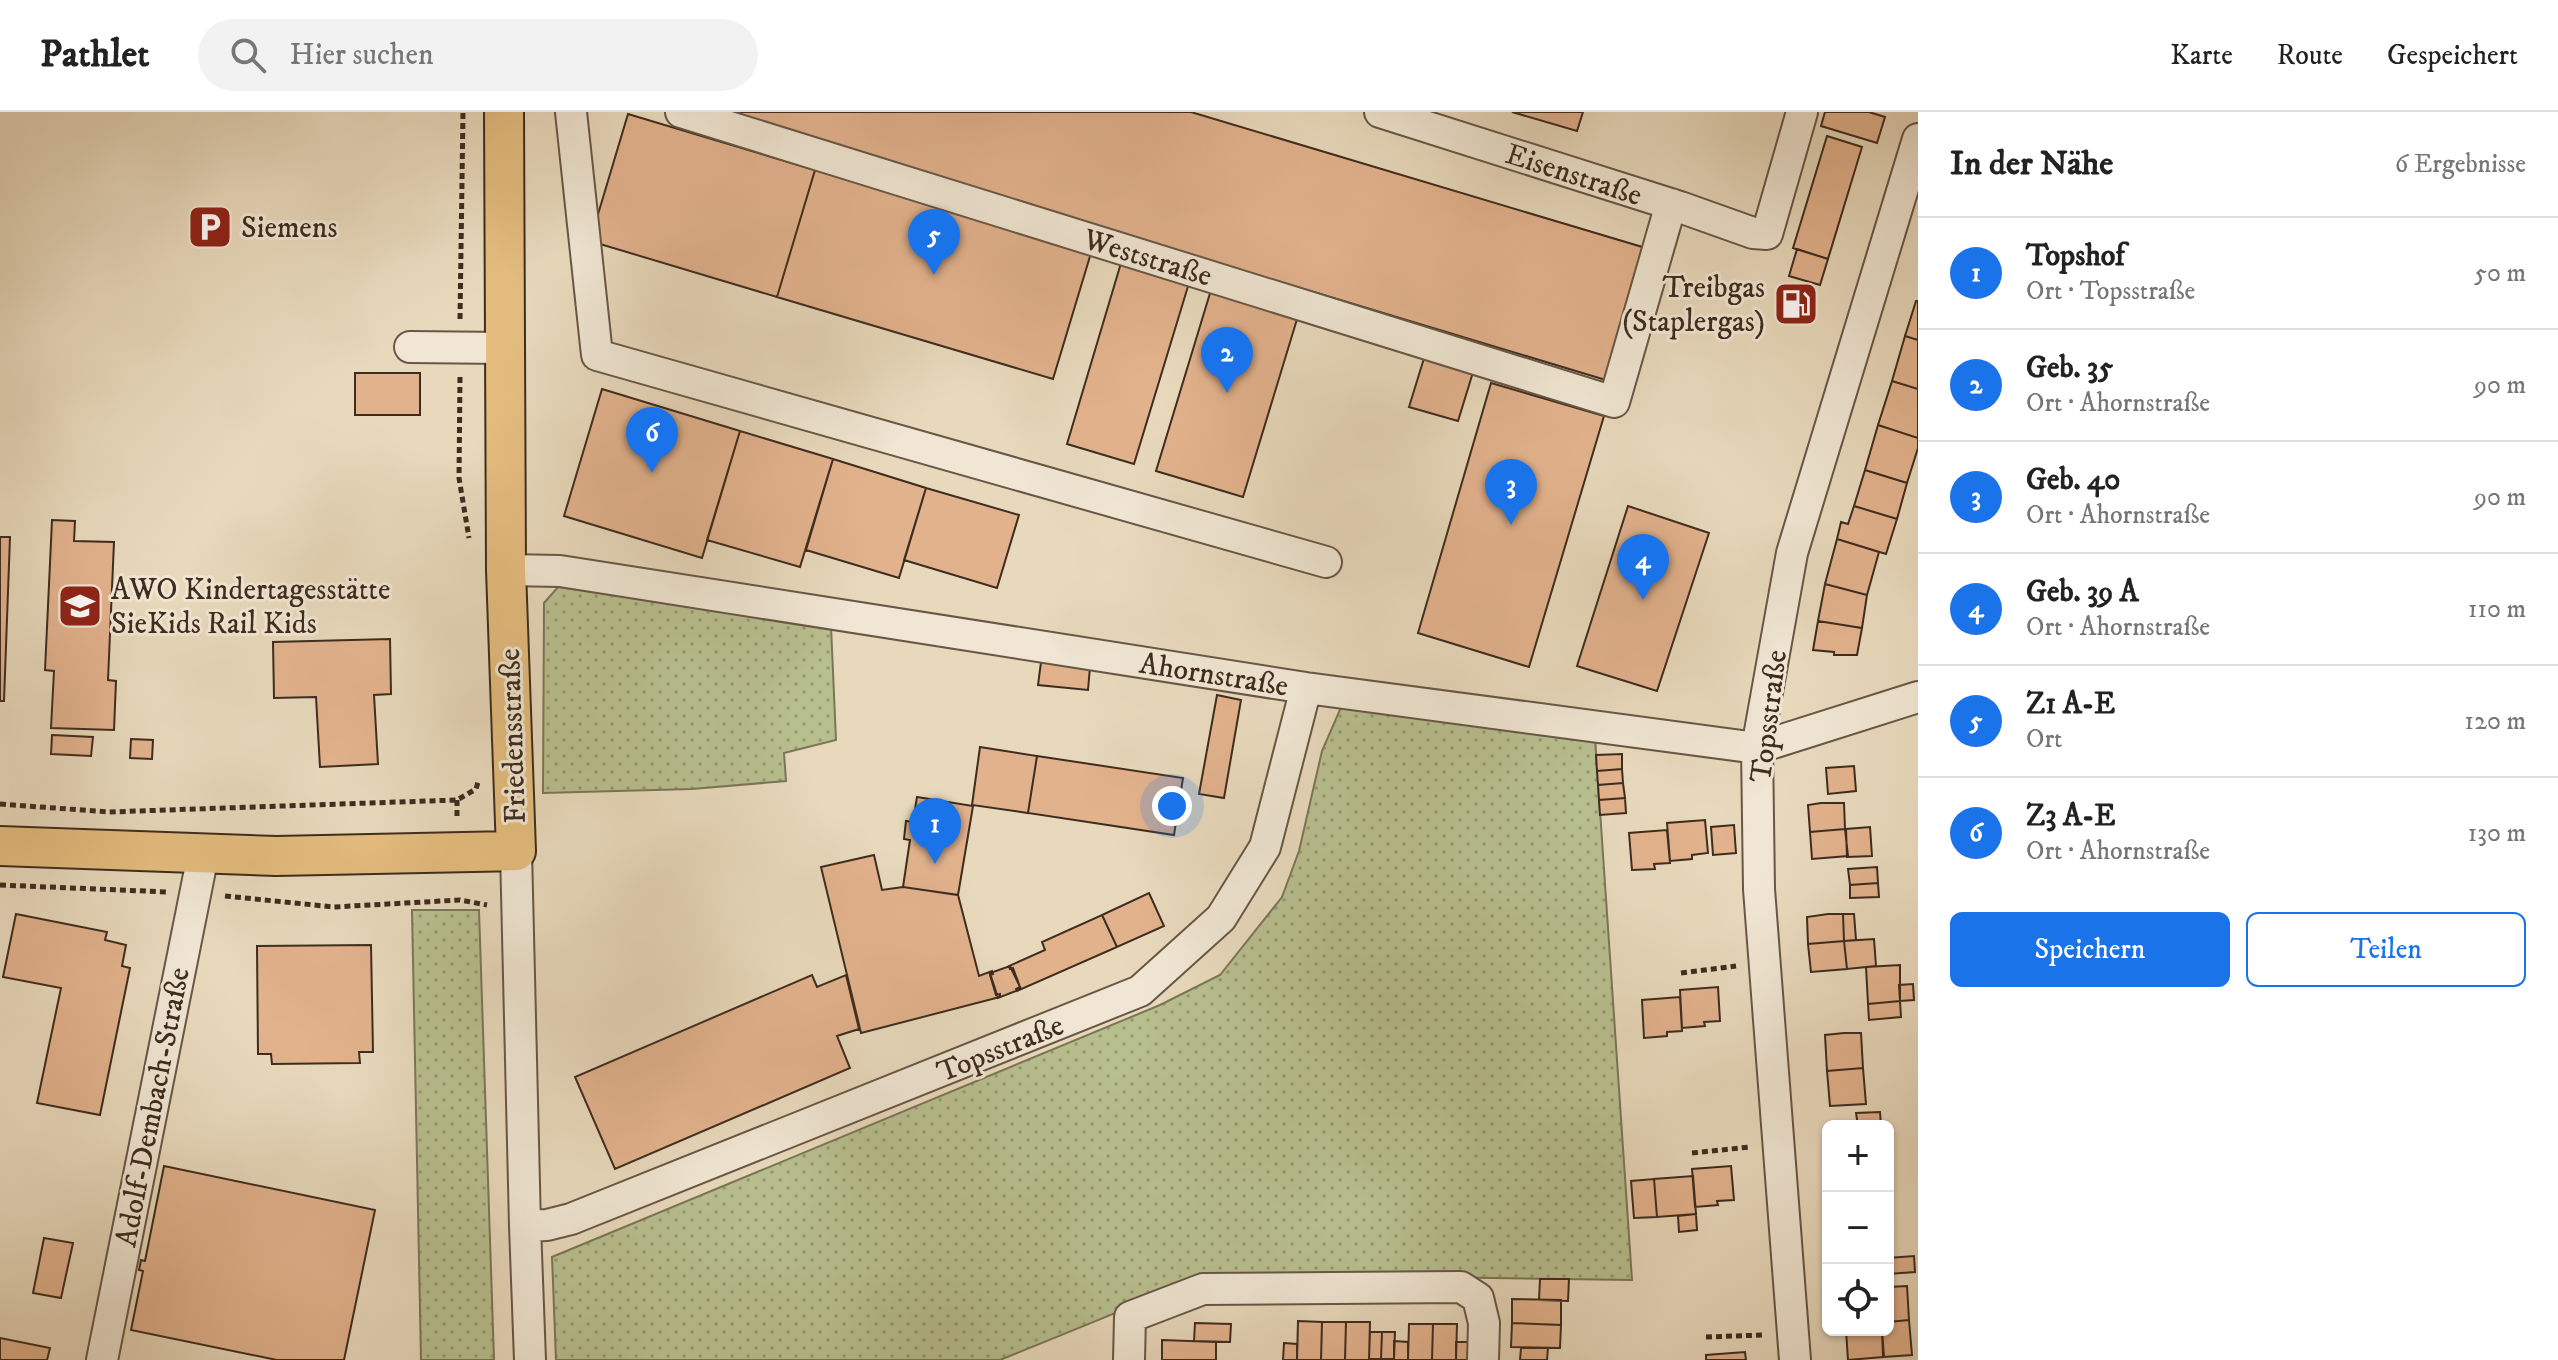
<!DOCTYPE html>
<html lang="de">
<meta charset="utf-8">
<style>
body{margin:0;font-family:"IM FELL DW Pica",serif;background:#f2f2f2;color:#222}
.controls{position:absolute;right:24px;bottom:24px;display:grid;overflow:hidden;border-radius:12px;box-shadow:0 2px 6px #0004}
.controls button{width:72px;height:72px;display:grid;place-items:center;padding:0;border:0;border-bottom:2px solid #e0e0e0;background:#fff;color:#222;font:40px sans-serif}
.you{position:absolute;left:1172px;top:694px;width:28px;height:28px;margin:-20px;border:6px solid #fff;border-radius:50%;background:#1a73e8;box-shadow:0 0 0 12px #1a73e833}
.badge{display:grid;place-items:center;width:52px;height:52px;border-radius:50%;background:#1a73e8;color:#fff;font-size:26px;font-weight:700}
.pin{position:absolute;translate:-50% -66px;filter:drop-shadow(0 2px 4px #0008)}
.pin::after{content:'';position:absolute;top:42px;width:28px;height:24px;background:inherit;clip-path:polygon(0 0,100% 0,50% 100%)}
.list{margin:0;padding:0;list-style:none}
h2{display:flex;justify-content:space-between;align-items:center;height:104px;margin:0;padding:0 32px;font-size:34px}
h2 small{font-size:26px;font-weight:400;color:#767676}
.list li{display:grid;grid-template-columns:52px 1fr auto;gap:24px;align-items:center;box-sizing:border-box;height:112px;padding:0 32px;border-top:2px solid #e0e0e0}
.list b{display:block;font-size:30px;white-space:nowrap}
.list p{margin:0;font-size:26px;white-space:nowrap;color:#767676}
.list em{font-size:26px;font-style:normal;color:#767676}
.actions{display:flex;gap:16px;padding:24px 32px}
.actions a{flex:1;padding:18px 0;border:2px solid #1a73e8;border-radius:12px;text-align:center;font-size:28px;color:#1a73e8}
.actions .main{background:#1a73e8;color:#fff}
.icon{flex:none;width:44px;height:44px;fill:none;stroke:currentColor;stroke-width:2;stroke-linecap:round;stroke-linejoin:round}
.map{position:relative;flex:none;width:1918px;height:1248px;overflow:hidden}
header{display:flex;align-items:center;gap:48px;box-sizing:border-box;height:112px;padding:0 40px;background:#fff;border-bottom:2px solid #e0e0e0}
header strong{font-size:38px}
nav{display:flex;gap:44px;margin-inline-start:auto;font-size:28px}
.search{width:560px;height:72px;background:#f2f2f2;display:flex;align-items:center;gap:20px;box-sizing:border-box;padding:0 28px;border-radius:44px;color:#767676;font-size:30px}
main{display:flex}
aside{flex:1;background:#fff}
.map>svg:first-child{display:block}
</style>
<header>
<strong>Pathlet</strong>
<div class="search"><svg class="icon" aria-label="search" viewBox="0 0 24 24"><circle cx="10" cy="10" r="6"/><path d="M15 15l6 6"/></svg>Hier suchen</div>
<nav><a>Karte</a><a>Route</a><a>Gespeichert</a></nav>
</header>
<main>
<div class="map">
<svg width="1918" height="1248" viewBox="0 0 1918 1248">
<defs>
<pattern id="green-dots" width="8" height="8" patternUnits="userSpaceOnUse" patternTransform="scale(2)"><rect width="8" height="8" fill="#b8bf8f"/><path d="M2 2h.1M6 6h.1" fill="none" stroke="#979b74" stroke-width="1.8" stroke-linecap="round"/></pattern>
</defs>
<rect width="100%" height="100%" fill="#e8d9bc"/>
<filter id="stains"><feTurbulence type="fractalNoise" baseFrequency=".0025" numOctaves="4"/><feColorMatrix values="0 0 0 0 .2 0 0 0 0 .09 0 0 0 0 .02 0 0 0 .5 -.17"/></filter>
<radialGradient id="worn" r=".72"><stop offset=".6" stop-color="#630" stop-opacity="0"/><stop offset="1" stop-color="#630" stop-opacity=".3"/></radialGradient>
<path fill="url(#green-dots)" stroke="#7b7657" stroke-width="2" d="M558 475 831 514 836 628 784 641 786 669 692 677 543 681 544 491Z
M1342 593 1595 625 1632 1168 1211 1162 1000 1248H556L552 1145 1160 893 1220 863 1282 785 1299 739 1322 639Z
M412 798H479L494 1248H421Z"/>
<path fill="#e2b28d" stroke="#3e2c1f" stroke-width="2" d="M716 0H1191L1649 137 1609 269Z
M1512 0H1583L1577 19Z
M1825 0H1869L1885 5 1877 31 1821 14Z
M628 2 815 58 777 185 590 129Z
M1827 24 1862 35 1828 147 1793 136Z
M815 58 1091 141 1053 267 777 185Z
M1797 137 1828 147 1820 173 1789 164Z
M1121 151 1189 171 1134 352 1067 332Z
M1211 178 1298 204 1243 385 1156 359Z
M1916 189H1918V228L1905 224Z
M1905 224 1918 228V277L1892 269Z
M1425 243 1474 257 1458 309 1409 295Z
M355 261H420V303H355Z
M1892 269 1918 277V326L1878 313Z
M1491 271 1604 304 1529 555 1418 521Z
M602 277 740 319 702 446 564 404Z
M1878 313 1918 326V336L1907 371 1865 358Z
M740 319 833 347 800 455 707 428Z
M833 347 926 376 899 466 806 438Z
M1865 358 1907 371 1897 407 1854 394Z
M926 376 1019 403 997 476 904 448Z
M1628 394 1709 421 1657 579 1577 554Z
M1854 394 1897 407 1886 442 1837 427 1841 410 1848 412Z
M52 408 75 409 74 429 114 430 108 568 116 569 114 618 51 616 54 559 45 558Z
M0 425H10L4 589H0Z
M1837 427 1879 440 1867 483 1825 472Z
M1825 472 1867 483 1862 516 1818 509Z
M1818 509 1862 516 1857 543H1834V540L1813 538Z
M390 527 391 582 374 583 378 652 320 655 316 585 274 586 273 530Z
M1041 550 1090 555 1088 578 1038 573Z
M1217 583 1241 588 1224 686 1199 682Z
M52 623 93 625 91 644 51 642Z
M131 627 153 628 152 647 130 646Z
M980 635 1037 644 1028 701 972 693Z
M1622 642V657L1597 659 1596 643Z
M1037 644 1183 666 1174 723 1028 701Z
M1854 654 1856 679 1828 682 1826 656Z
M1622 657 1623 671 1598 673 1597 659Z
M1623 671 1625 686 1599 688 1598 673Z
M917 685 973 694 958 783 903 775 910 728 904 727 906 709 913 710Z
M1625 686 1626 701 1600 703 1599 688Z
M1821 691H1844L1845 717 1810 720 1808 693Z
M1705 708 1708 741 1692 743V747L1670 749 1667 711Z
M1734 713 1736 741 1713 743 1711 715Z
M1870 715 1872 744 1847 745 1846 717Z
M1845 717 1848 744 1812 747 1810 720Z
M1667 718 1670 751 1654 752 1655 757 1632 758 1629 721Z
M874 743 882 778 903 775 958 783 979 864 992 859 993 862 990 863 996 883 1000 882V885L861 921 821 755Z
M1877 755 1878 771 1850 773 1848 757Z
M1878 771 1879 785 1850 786V773Z
M1149 781 1164 814 1117 835 1102 803Z
M16 802 107 820 105 828 126 833 122 854 130 856 100 1003 37 991 61 876 3 865Z
M1828 802H1843L1844 829 1808 832 1807 805Z
M1843 802H1854L1856 828 1844 829Z
M1102 803 1117 835 1017 879 1016 877 1020 875 1013 856 1010 857 1009 854 1045 838 1042 830Z
M1874 827 1876 854 1847 857 1844 829Z
M1844 829 1847 857 1811 860 1808 832Z
M371 833 373 940H359L360 951 272 952 271 942H258L257 834Z
M1900 853V889L1868 892 1866 855Z
M1010 854 1021 877 998 886 990 861Z
M812 863 817 875 846 863 859 917 837 924 850 956 615 1057 575 965Z
M1913 872 1914 888 1900 889 1899 873Z
M1718 875 1720 909 1704 910 1705 914 1682 916 1680 878Z
M1680 885 1682 919 1667 920V924L1644 926 1642 888Z
M1900 889 1901 905 1869 908 1868 892Z
M1844 921H1861L1863 956 1827 959 1825 923Z
M1863 956 1866 992 1830 994 1827 959Z
M1880 1000 1881 1014H1858L1856 1001Z
M164 1054 375 1098 344 1248H277L131 1218 143 1159 139 1158 141 1148 145 1149Z
M1731 1054 1734 1088 1717 1089 1718 1093 1695 1095 1692 1057Z
M1693 1064 1696 1102 1657 1105 1654 1067Z
M1654 1067 1657 1105 1634 1106 1631 1069Z
M1696 1102 1697 1118 1679 1120 1678 1104Z
M44 1126 73 1131 61 1186 33 1181Z
M1914 1144 1915 1160 1888 1162V1146Z
M1540 1167H1569L1568 1189 1539 1188Z
M1907 1174 1909 1208 1888 1210V1175Z
M1512 1187 1561 1188V1213L1512 1211Z
M1909 1208 1912 1243 1884 1245 1882 1218H1888V1210Z
M1298 1209 1322 1210 1321 1248H1297Z
M1322 1210H1346L1345 1248H1321Z
M1346 1210H1370L1369 1248H1345Z
M1195 1211 1231 1212 1230 1230 1194 1229Z
M1512 1211 1561 1213 1560 1236 1511 1235Z
M1409 1212H1433L1432 1248H1408Z
M1433 1212H1457L1456 1248H1432Z
M1846 1218H1882L1883 1245 1848 1248Z
M1370 1220H1382L1381 1247H1369Z
M1382 1220H1395L1394 1247H1381Z
M0 1226 50 1236 47 1248H0Z
M1162 1228 1216 1230V1248H1162Z
M1394 1229 1408 1230V1248H1394Z
M1456 1230H1470V1248H1456Z
M1284 1231 1297 1232V1248H1283Z
M1521 1236H1548L1547 1248H1520Z
M1745 1240 1746 1248H1706V1243Z"/>
<g fill="none" stroke-linecap="round" stroke-linejoin="round">
<g stroke="#685746" stroke-width="34">
<path id="minor" d="M571 0 597 243 1326 450
M681 0 1614 290 1671 92
M1380 0 1680 95 1753 121 1767 122 1802 0
M410 235 505 236
M506 458 560 459 1306 576 1757 636 1918 585
M516 739 525 1114 530 1248
M525 1114 547 1113 571 1107 1140 879 1221 806 1265 735 1306 576
M102 1248 203 743
M1129 1248 1130 1205 1203 1177 1461 1175 1478 1186 1484 1211 1483 1248
M1795 1248 1759 777 1757 636 1792 441 1918 27"/>
</g>
<g stroke="#3e2c1f" stroke-width="42">
<path id="major" d="M0 734 276 744 516 739 506 458 504 0"/>
</g>
<path stroke="#3e2c1f" stroke-width="5" stroke-dasharray="6 4" stroke-linecap="butt" d="M460 207 463 0
M460 265 459 366 469 426
M457 688V707
M0 692 109 700 457 688 476 677 478 670
M0 773 167 780
M225 784 334 795 460 788 487 793
M1681 861 1736 854
M1692 1041 1750 1035
M1706 1225 1764 1223"/>
<use href="#minor" stroke="#f0e6d3" stroke-width="30"/>
<use href="#major" stroke="#e4bc7e" stroke-width="38"/>
</g>
<defs>
<g id="parking-square" transform="scale(2.3)"><rect x="-9" y="-9" width="18" height="18" rx="4" fill="#8f2418" stroke="#f0e6d3"/><path d="M-3.5-5.5H1a3.5 3.5 0 0 1 0 7H-1V5.5H-3.5ZM-1-3.4V-.6H.8a1.4 1.4 0 0 0 0-2.8Z" fill="#fff"/></g>
<g id="fuel-square" transform="scale(2.3)"><rect x="-9" y="-9" width="18" height="18" rx="4" fill="#8f2418" stroke="#f0e6d3"/><path d="M-5.5-6h7V0h2V4h1.3V-2.5L3-4.5l.8-.8L6-3V5H2.5V1h-1V6h-7ZM-4.2-4.7v3.2H.2V-4.7Z" fill="#fff"/></g>
<g id="school-square" transform="scale(2.3)"><rect x="-9" y="-9" width="18" height="18" rx="4" fill="#8f2418" stroke="#f0e6d3"/><path d="M0-5L7-2L0 1L-7-2ZM-4 1L0 2.5L4 1V4Q0 6-4 4Z" fill="#fff"/></g>
</defs>
<g fill-rule="evenodd">
<use href="#parking-square" x="210" y="115"/>
<use href="#fuel-square" x="1796" y="192"/>
<use href="#school-square" x="80" y="494"/>
</g>
<g text-anchor="middle" stroke-width="6" stroke-linejoin="round" paint-order="stroke">
<g font-size="30" fill="#3e2c1f" stroke="#f0e6d3">
<text transform="translate(1574 62) rotate(18)" y="10">Eisenstraße</text>
<text transform="translate(1148 145) rotate(17)" y="10">Weststraße</text>
<text transform="translate(1214 562) rotate(9)" y="10">Ahornstraße</text>
<text transform="translate(1768 604) rotate(-83)" y="10">Topsstraße</text>
<text transform="translate(512 624) rotate(-92)" y="10">Friedensstraße</text>
<text transform="translate(1000 936) rotate(-22)" y="10">Topsstraße</text>
<text transform="translate(152 995) rotate(-79)" y="10">Adolf-Dembach-Straße</text>
</g>
<g font-size="30" fill="#3e2c1f" stroke="#f0e6d3" text-anchor="start">
<text x="241" y="125">Siemens</text>
<text x="1765" y="185" text-anchor="end">Treibgas<tspan x="1765" dy="34">(Staplergas)</tspan></text>
<text x="111" y="487">AWO Kindertagesstätte<tspan x="111" dy="34">SieKids Rail Kids</tspan></text>
</g>
</g>
<rect width="100%" height="100%" filter="url(#stains)"/>
<rect width="100%" height="100%" fill="url(#worn)"/>
</svg>
<div class="controls">
<button>+</button>
<button>−</button>
<button><svg class="icon" aria-label="locate" viewBox="0 0 24 24"><circle cx="12" cy="12" r="6"/><path d="M12 2v4M12 18v4M2 12h4M18 12h4"/></svg></button>
</div>
<div class="you"></div>
<div class="pin badge" style="left:935px;top:752px">1</div>
<div class="pin badge" style="left:1227px;top:281px">2</div>
<div class="pin badge" style="left:1511px;top:413px">3</div>
<div class="pin badge" style="left:1643px;top:488px">4</div>
<div class="pin badge" style="left:934px;top:163px">5</div>
<div class="pin badge" style="left:652px;top:361px">6</div>
</div>
<aside>
<h2>In der Nähe<small>6 Ergebnisse</small></h2>
<ul class="list">
<li><span class="badge">1</span><div><b>Topshof</b><p>Ort · Topsstraße</p></div><em>50 m</em></li>
<li><span class="badge">2</span><div><b>Geb. 35</b><p>Ort · Ahornstraße</p></div><em>90 m</em></li>
<li><span class="badge">3</span><div><b>Geb. 40</b><p>Ort · Ahornstraße</p></div><em>90 m</em></li>
<li><span class="badge">4</span><div><b>Geb. 39 A</b><p>Ort · Ahornstraße</p></div><em>110 m</em></li>
<li><span class="badge">5</span><div><b>Z1 A-E</b><p>Ort</p></div><em>120 m</em></li>
<li><span class="badge">6</span><div><b>Z3 A-E</b><p>Ort · Ahornstraße</p></div><em>130 m</em></li>
</ul>
<div class="actions"><a class="main">Speichern</a><a>Teilen</a></div>
</aside>
</main>
